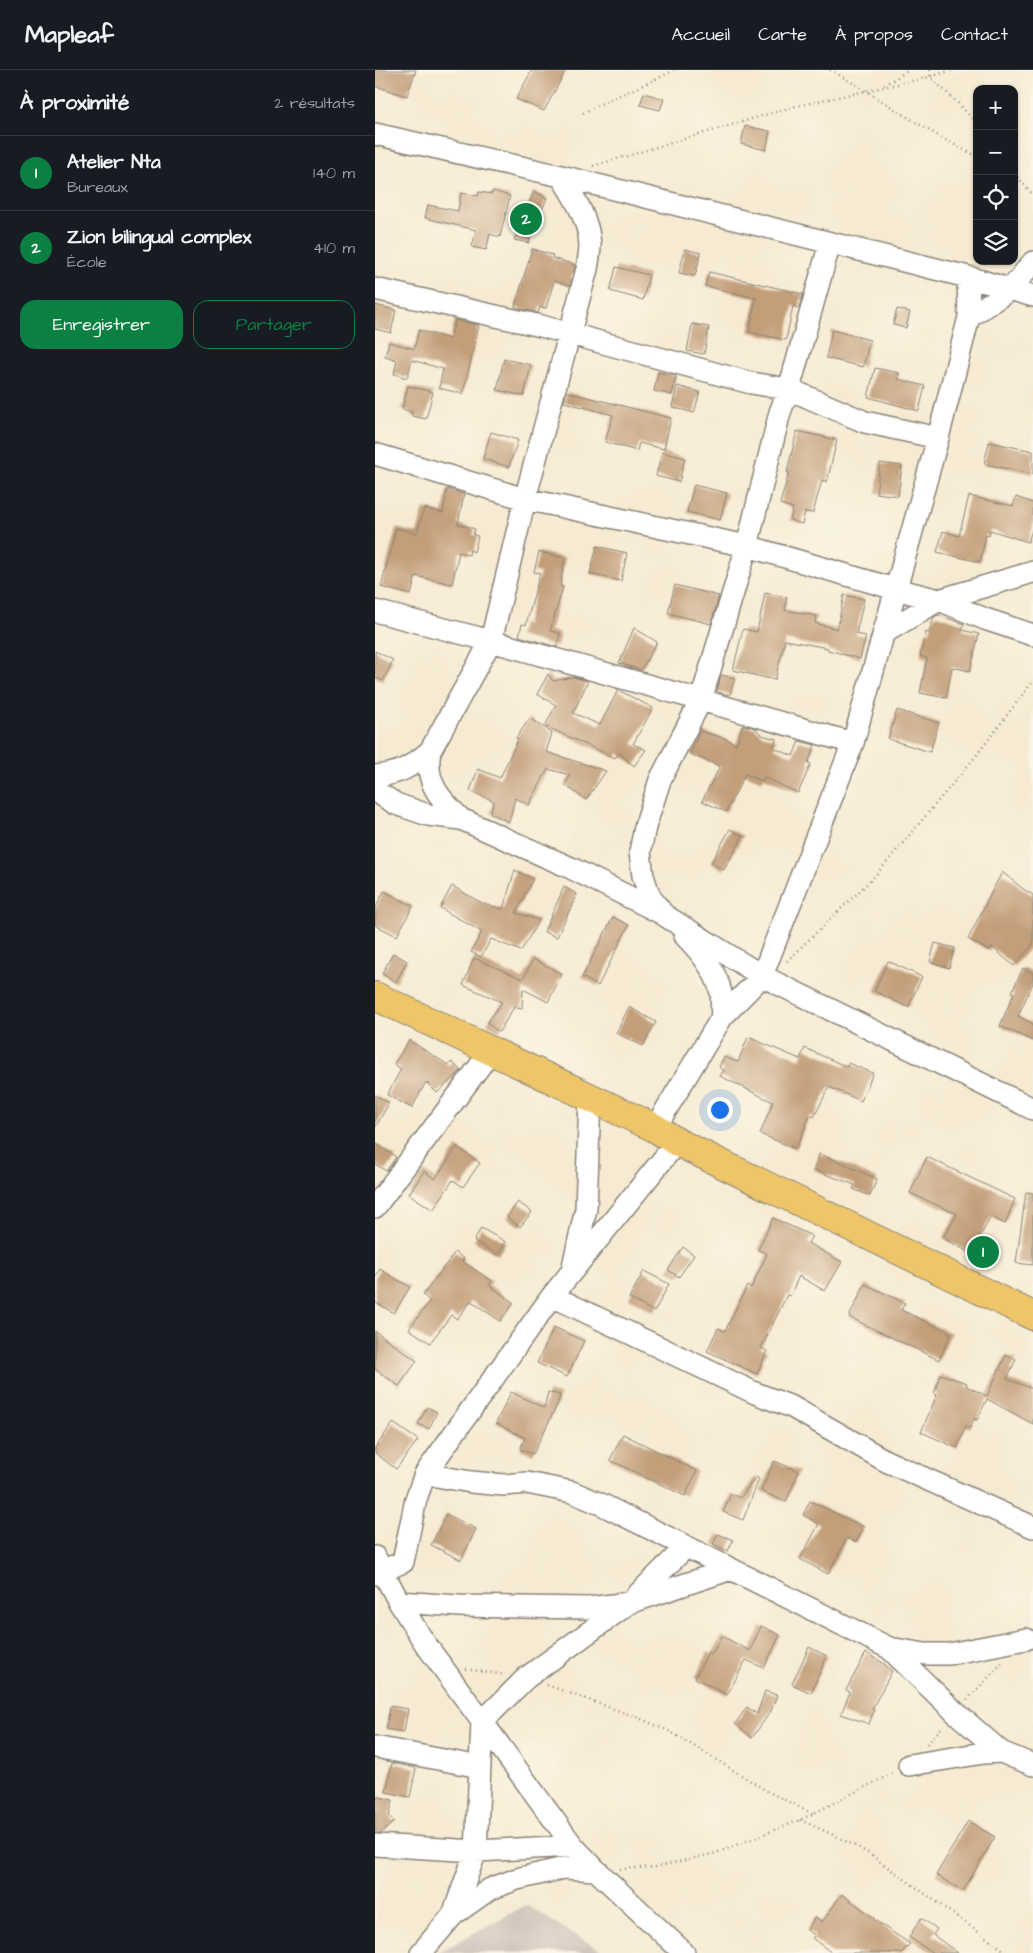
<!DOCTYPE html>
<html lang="fr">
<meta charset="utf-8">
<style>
body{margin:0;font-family:"Architects Daughter",sans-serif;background:#242831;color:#f1f3f6}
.controls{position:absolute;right:15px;top:15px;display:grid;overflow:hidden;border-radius:10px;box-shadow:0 1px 4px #0004}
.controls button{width:45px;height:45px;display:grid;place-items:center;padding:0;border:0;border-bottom:1px solid #363941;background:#171b24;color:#f1f3f6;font:25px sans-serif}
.you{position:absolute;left:344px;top:1039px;width:18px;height:18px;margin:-12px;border:4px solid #fff;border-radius:50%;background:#1a73e8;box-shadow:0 0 0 8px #1a73e833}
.badge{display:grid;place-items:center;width:32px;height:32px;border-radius:50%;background:#0b8043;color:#fff;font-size:16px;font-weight:700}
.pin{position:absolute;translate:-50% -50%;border:2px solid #fff;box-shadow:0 1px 5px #0006}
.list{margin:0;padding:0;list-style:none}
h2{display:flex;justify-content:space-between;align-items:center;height:65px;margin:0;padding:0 20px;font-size:21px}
h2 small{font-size:16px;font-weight:400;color:#9ea1a6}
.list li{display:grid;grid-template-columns:32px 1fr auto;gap:15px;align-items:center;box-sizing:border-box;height:75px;padding:0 20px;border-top:1px solid #363941}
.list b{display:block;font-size:19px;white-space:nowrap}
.list p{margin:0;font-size:16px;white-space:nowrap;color:#9ea1a6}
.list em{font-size:16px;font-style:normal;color:#9ea1a6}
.actions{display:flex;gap:10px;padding:15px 20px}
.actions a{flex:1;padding:11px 0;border:1px solid #0b8043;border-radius:15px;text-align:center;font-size:18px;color:#0b8043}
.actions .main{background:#0b8043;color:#fff}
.icon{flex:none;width:28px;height:28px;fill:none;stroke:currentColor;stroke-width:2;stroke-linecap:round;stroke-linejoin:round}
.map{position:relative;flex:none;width:658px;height:1883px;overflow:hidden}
header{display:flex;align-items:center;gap:30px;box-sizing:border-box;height:70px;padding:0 25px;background:#171b24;border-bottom:1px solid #363941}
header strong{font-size:24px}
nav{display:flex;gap:28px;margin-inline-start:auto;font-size:18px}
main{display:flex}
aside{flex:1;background:#171b24}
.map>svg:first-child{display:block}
</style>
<header>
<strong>Mapleaf</strong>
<nav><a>Accueil</a><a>Carte</a><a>À propos</a><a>Contact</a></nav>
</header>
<main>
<aside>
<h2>À proximité<small>2 résultats</small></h2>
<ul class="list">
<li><span class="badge">1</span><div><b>Atelier Nta</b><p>Bureaux</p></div><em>140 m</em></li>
<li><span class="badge">2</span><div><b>Zion bilingual complex</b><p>École</p></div><em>410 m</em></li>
</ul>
<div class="actions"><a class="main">Enregistrer</a><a>Partager</a></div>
</aside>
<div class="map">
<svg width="658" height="1883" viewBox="0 0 658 1883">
<rect width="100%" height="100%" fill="#fcf5e5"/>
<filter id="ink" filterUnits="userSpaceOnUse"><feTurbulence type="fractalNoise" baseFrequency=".02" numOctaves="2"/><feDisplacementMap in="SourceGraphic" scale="10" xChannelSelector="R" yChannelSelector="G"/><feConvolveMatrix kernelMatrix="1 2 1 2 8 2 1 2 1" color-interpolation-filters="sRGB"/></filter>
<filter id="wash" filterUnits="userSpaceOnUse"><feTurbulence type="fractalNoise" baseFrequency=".0096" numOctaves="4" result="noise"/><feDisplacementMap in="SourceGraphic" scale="20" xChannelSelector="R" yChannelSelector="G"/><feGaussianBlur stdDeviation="1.12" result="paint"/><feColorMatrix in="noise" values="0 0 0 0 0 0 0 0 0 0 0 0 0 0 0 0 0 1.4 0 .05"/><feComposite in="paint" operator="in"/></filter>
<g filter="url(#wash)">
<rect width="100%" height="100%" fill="#f6ead2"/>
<path fill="#cec1b9" d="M151 1835 230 1883H62Z"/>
<g id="blocks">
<path fill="#c29e79" d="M0 0H41L32 26 0 16Z
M157 0H191L169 41 141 29Z
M269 23 289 29 285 40 265 35Z
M370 56 395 61 391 80 366 74Z
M118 121 135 126 125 167 115 164 111 180 97 177 101 160 50 148 53 135 83 141 86 123 103 126 104 122 117 124Z
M159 121 172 128 166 142 161 140 154 173 139 170Z
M157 179 178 185 177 188 200 195 195 216 179 211 171 238 165 237 163 243 140 237Z
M310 179 326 183 320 206 304 203Z
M241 197 274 205 268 230 235 221Z
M334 202 428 224 424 238 418 236 411 270 374 262 381 228 330 216Z
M0 235 21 240 16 263 0 259Z
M522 239 535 242 531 258 518 255Z
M80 250 104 255 88 324 64 318 68 299 37 290 32 308 19 304 22 290 10 286 14 272 39 279 44 260 75 269Z
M317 254 334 257 329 284 312 281Z
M457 260 495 270 488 297 451 288Z
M129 289 156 295 149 326 122 320Z
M500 298 524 303 523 309 550 316 544 341 493 327Z
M283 302 301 306 297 325 279 321Z
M33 316 58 322 51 349 37 346V342L27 339Z
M302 316 325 322 319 343 297 337Z
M192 322 296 348 289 379 264 373 262 381 230 372 238 345 189 332Z
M422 361 462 370 452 412 447 410 438 443 430 442 427 454 415 450 418 438 405 434 414 402H412Z
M116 362 143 370 134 397 108 389Z
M614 372 658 381V404L609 394Z
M287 382 310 388 304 412 281 406Z
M505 393 527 396 523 426 501 423Z
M319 415 352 423 345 450 312 442Z
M72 419 89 424 83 454 100 459 98 465 103 466 99 482 95 480 94 485 84 482 77 514 41 506 36 525 6 517 21 458 42 463 49 438 68 443Z
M594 426 638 436 641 427 658 433V457L653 472 615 460 614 466 611 465 605 492 562 482 568 461 584 466Z
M222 476 252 483 246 511 215 504Z
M164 482 190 488 185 516 188 517 175 561 185 563 182 577 144 566 147 554 151 555 165 503 159 502Z
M300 515 344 526 336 554 293 543Z
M390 523 412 527 410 540 442 546 440 553 462 559 469 525 489 529 481 564 491 566 485 589 453 580V578L410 570 400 610 358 600 368 559 382 562Z
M563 545 589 554 587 560 604 564 595 601 577 597 571 628 545 623 552 588 545 586 551 562 554 563 559 547Z
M259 558 282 572 266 600 244 593Z
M0 581 18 590 8 611 0 607Z
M173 604 178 611 198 607 213 611 198 643 225 655 243 620 278 638 258 674 271 680 259 696 244 683 240 688 170 656 181 635 162 624Z
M346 605 360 608 355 625 342 622Z
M522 640 564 653 555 682 513 669Z
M155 648 177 663 171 682 231 701 211 730 190 715 195 705 173 699 154 735 140 728 134 752 115 743 119 731 95 721 103 699 125 708 143 669 141 668Z
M368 655 380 658 387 665 401 669 399 678 418 686 424 671 440 675 433 693 436 694 423 723 389 707 387 711 370 704 351 742 327 731 345 696 315 684 325 661 349 668 361 674Z
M355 759 368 766 349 800 336 793Z
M140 800 158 809 141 843 164 850 146 881 116 869 106 887 96 882 107 862 65 838 77 816 107 833 128 839Z
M627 802 648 819 658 825V874L639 896 617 877 614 881 593 869Z
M189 817 202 824 182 867 169 862Z
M9 821 38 836 22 866 0 855V839Z
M238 847 254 855 223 916 207 907Z
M560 873 580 878 574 898 555 892Z
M18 883 32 891 21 912 7 904Z
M99 888 148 909 158 889 187 904 173 932 148 919 147 938 139 937 124 962 112 953 127 932 88 915Z
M513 891 547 907 533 937 499 921Z
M648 898 658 903V913L643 946 658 954V971L625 956 639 923 637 922Z
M254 937 281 952 268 976 241 963Z
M373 967 425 989 430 978 472 997 473 993 498 1003 486 1031 454 1017 439 1047 435 1045 421 1079 385 1064 398 1032 345 1006 349 1000 344 997 349 987 363 992Z
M34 970 73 995 77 992 86 1001 62 1023 51 1012 37 1038 12 1025 26 999 19 994Z
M0 1025 14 1033 0 1058Z
M0 1073 21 1087 11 1101 0 1094Z
M82 1077 105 1093 88 1117 78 1110 58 1140 34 1124 49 1101 60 1109Z
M444 1084 471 1094V1095L502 1109 495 1126 478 1119 480 1115 439 1100Z
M552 1087 640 1129 630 1154 616 1147 602 1171 620 1179 614 1195 603 1190 604 1188 568 1168 582 1144 535 1123Z
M651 1122 658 1123V1195L641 1193Z
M143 1132 157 1142 145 1157 132 1147Z
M398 1148 437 1166 433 1173 467 1192 450 1221 424 1206 415 1226 412 1225 386 1278 392 1281 382 1304 332 1281 343 1258 350 1261 372 1216 376 1218 392 1184 383 1180Z
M106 1158 131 1172 123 1185 99 1171Z
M308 1177 319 1185 304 1207 293 1200Z
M80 1182 89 1189 87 1191 117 1211 114 1215 139 1233 125 1251 96 1231 82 1249 76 1245 55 1273 34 1259 55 1231 48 1225Z
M5 1199 35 1217 19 1243 0 1232V1208Z
M269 1201 294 1214 279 1242 254 1228Z
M490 1214 530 1233 526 1240 576 1263 564 1290 474 1247Z
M179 1257 209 1271 192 1307 162 1293Z
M0 1261 42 1291 24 1316 0 1299Z
M631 1285 641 1289 632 1309 658 1319V1354L612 1329 602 1350 599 1349 595 1358 591 1356 582 1378 546 1362 562 1325 559 1324 565 1304 592 1313 591 1316 612 1326Z
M136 1322 169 1338 173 1322 185 1325 183 1333 158 1384 145 1379 150 1368 121 1353Z
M52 1337 62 1342 54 1359 43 1354Z
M18 1353 43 1370 21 1399 0 1383V1378Z
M248 1364 322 1401 310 1426 235 1390Z
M399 1391 424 1401 411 1432 386 1421Z
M381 1407 384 1409 368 1450 348 1442 356 1424 365 1428Z
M435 1431 489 1457 481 1472 472 1468 453 1504 425 1489 444 1454 428 1445Z
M71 1444 101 1459 86 1490 56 1475Z
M343 1464 358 1470 353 1481 338 1474Z
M386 1556 405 1565 389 1598 371 1590 352 1625 320 1608 333 1582 337 1584 347 1566 375 1581Z
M434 1577 452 1586 436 1623 417 1614Z
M491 1583 508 1593 517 1601 497 1639 499 1640 494 1654 466 1644 475 1622 471 1620Z
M390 1621 402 1625 396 1641 377 1668 360 1654 372 1637 382 1644Z
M15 1636 33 1639 29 1662 11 1659Z
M17 1693 41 1698 35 1727 11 1722Z
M0 1726 18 1730 14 1746 19 1752 6 1763H0Z
M593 1751 620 1767 588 1821 561 1805Z
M467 1824 499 1848 498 1849 535 1874 526 1883H457L437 1868 440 1865 432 1860 440 1847 447 1852Z
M546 1848 562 1859 558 1865 583 1883H558L534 1867Z"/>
</g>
</g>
<g filter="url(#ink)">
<use href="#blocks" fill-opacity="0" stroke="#898377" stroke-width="1"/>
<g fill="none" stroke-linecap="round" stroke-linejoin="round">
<g stroke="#898377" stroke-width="24">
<path id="minor" d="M0 64 186 106 593 207 658 226
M455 173 414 319 405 342 372 476 326 630 285 710 270 757 265 782 268 806 275 827 289 845 387 906 658 1039
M0 219 166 256 376 313 414 319 490 352 563 368
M594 247 636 219 658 192
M0 384 150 429 372 476 520 519 564 530 610 549 658 565
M0 541 116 571 478 673
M509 563 564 530 658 502
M0 706C25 704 36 697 55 681
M0 721 21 734 53 745 86 749 196 798 286 843
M86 749C65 729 49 712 55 681L116 571 150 429 212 199C213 192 215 183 215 175 214 150 199 127 186 106
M310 866C325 881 341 900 346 923 347 931 346 939 347 947
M280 1058 347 947 387 906 478 673 563 368 594 247 593 207
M0 1137 116 981
M198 1196 211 1139 215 1028
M177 1226 380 1323 417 1337 511 1391 658 1457
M50 1404 96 1412 129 1415 152 1413 197 1422 228 1435 514 1578 550 1584H574L651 1569
M0 1487 24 1532 49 1572 198 1776 221 1800 309 1883
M0 1504 28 1492 41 1429 50 1404 177 1226 302 1072
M24 1532 84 1536 213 1538 254 1533 356 1499
M514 1578 580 1642 626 1682
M0 1677 105 1697
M534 1695 609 1683 626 1682 658 1695
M0 1775 101 1781 198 1776
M78 1845 115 1819 142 1809 189 1798 221 1800
M46 1883 78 1845 101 1781 107 1652 151 1608 254 1533 311 1477"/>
</g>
<g stroke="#898377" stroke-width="30">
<path id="major" d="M0 926 280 1058 302 1072 658 1246"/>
</g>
<path stroke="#898377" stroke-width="2.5" stroke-dasharray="1 4" stroke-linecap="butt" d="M455 0C505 27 550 62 602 86
M555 0V7L583 33 602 54
M509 15 534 0
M208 43C238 26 270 16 299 0
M218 96 417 37 555 7 577 0
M639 103 658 125
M412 891 500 806 601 686 658 611
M91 1599 130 1605
M172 1615 264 1648 296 1662 392 1721 438 1744
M592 1630 628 1592
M552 1674 568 1656
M425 1750 459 1765 490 1781 633 1883
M245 1799 281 1797 341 1783 425 1750 518 1703"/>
<use href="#minor" stroke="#fff" stroke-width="21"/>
<use href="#major" stroke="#eec569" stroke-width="28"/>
</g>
</g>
</svg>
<div class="controls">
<button>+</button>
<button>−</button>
<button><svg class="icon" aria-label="locate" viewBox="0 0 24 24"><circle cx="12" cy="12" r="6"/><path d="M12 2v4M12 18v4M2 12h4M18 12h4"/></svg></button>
<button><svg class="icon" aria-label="layers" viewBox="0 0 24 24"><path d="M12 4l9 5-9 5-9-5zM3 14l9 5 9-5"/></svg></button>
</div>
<div class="you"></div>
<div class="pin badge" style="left:608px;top:1182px">1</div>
<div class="pin badge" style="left:151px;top:149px">2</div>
</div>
</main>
